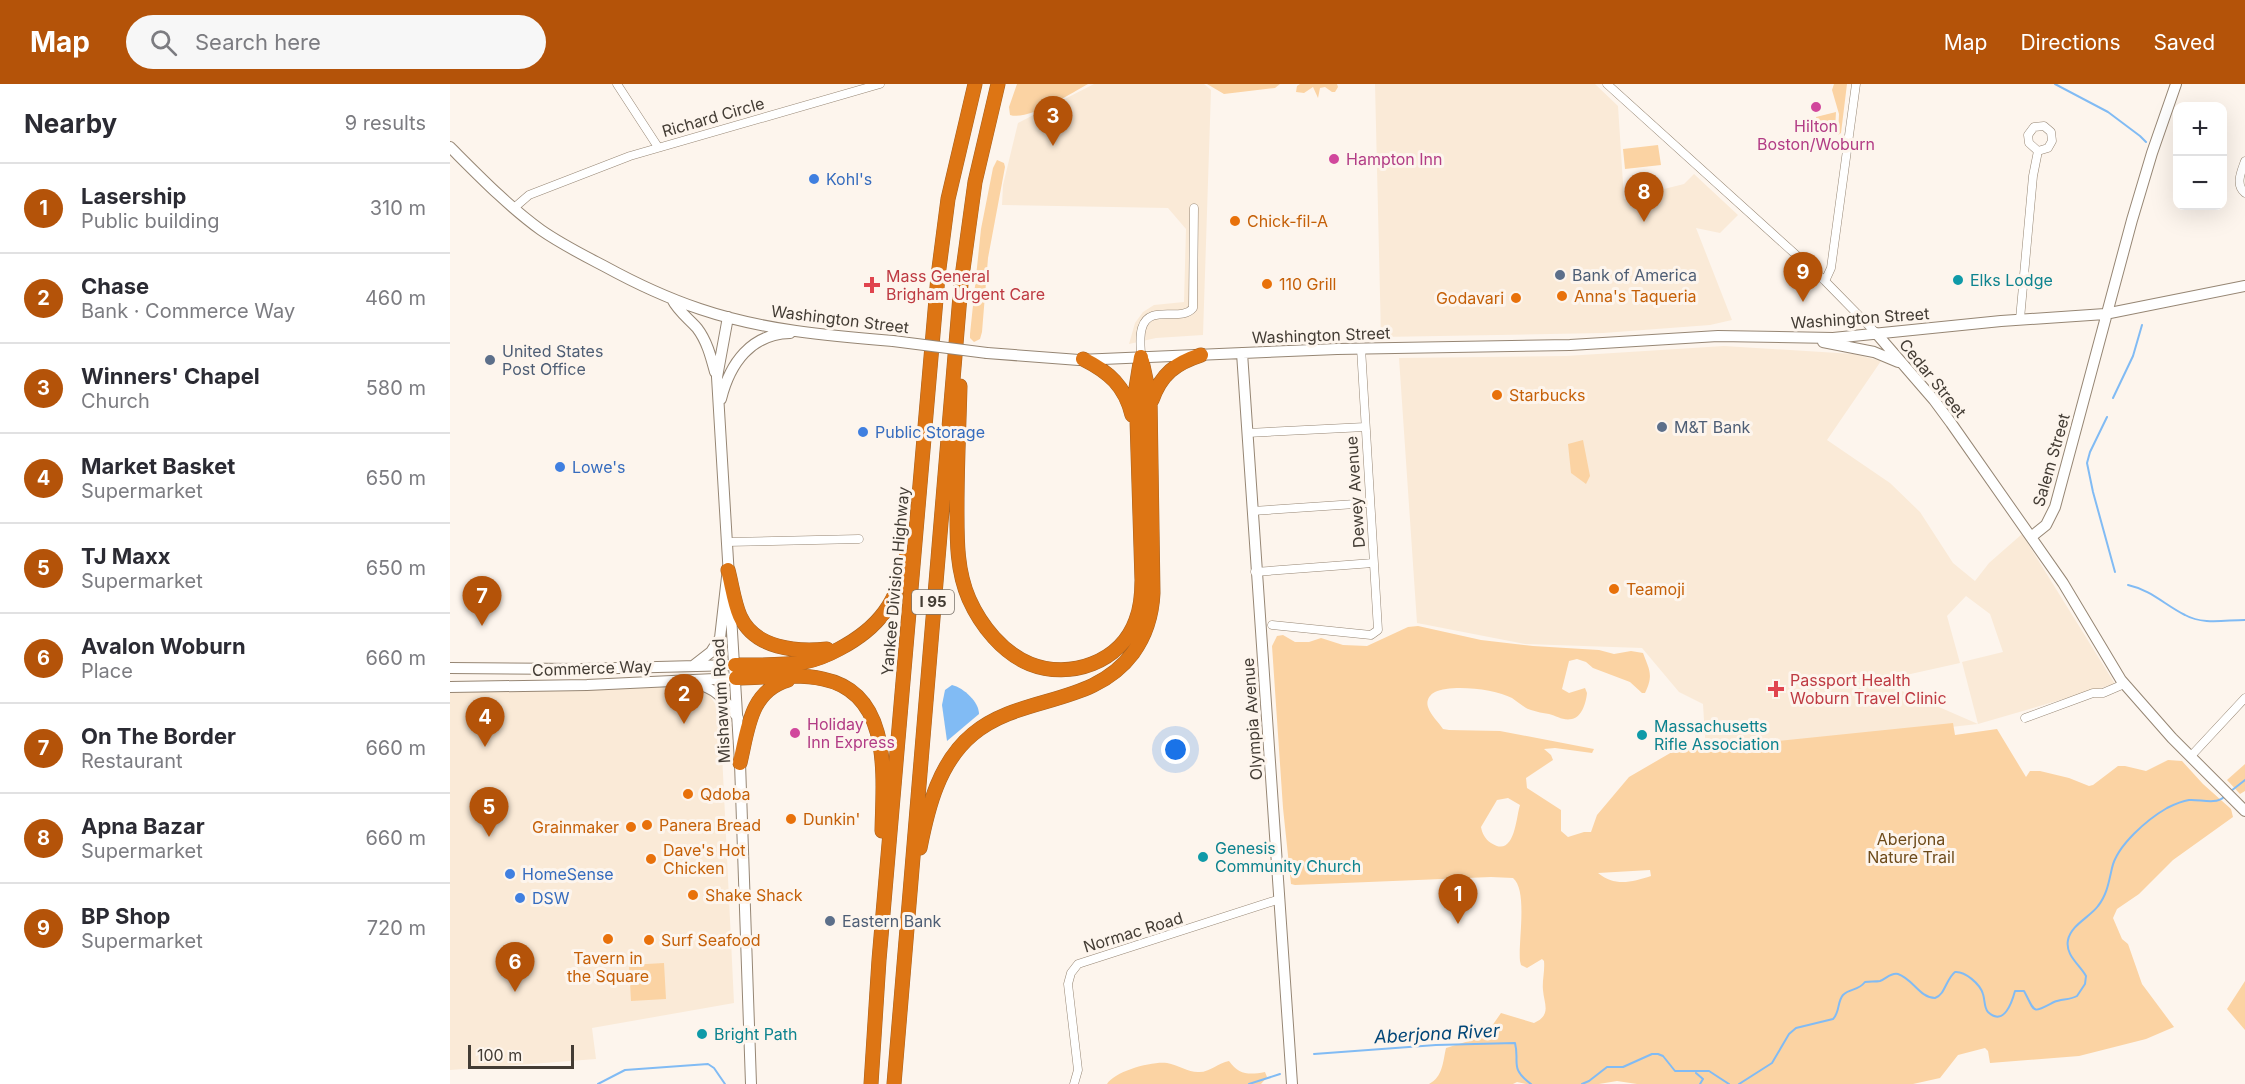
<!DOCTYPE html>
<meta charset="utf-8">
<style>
body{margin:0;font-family:Inter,sans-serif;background:#f7f7f7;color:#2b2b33}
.controls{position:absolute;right:18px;top:18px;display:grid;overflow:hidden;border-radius:12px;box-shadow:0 6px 24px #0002}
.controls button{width:54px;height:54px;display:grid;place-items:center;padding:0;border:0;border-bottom:2px solid #e1e1e2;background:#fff;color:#2b2b33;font:30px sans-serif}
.scale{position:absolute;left:18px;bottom:15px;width:106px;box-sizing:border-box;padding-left:6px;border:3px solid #433c34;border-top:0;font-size:16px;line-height:21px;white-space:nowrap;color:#433c34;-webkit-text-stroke:4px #fdf5ed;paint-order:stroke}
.you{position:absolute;left:726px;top:666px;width:21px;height:21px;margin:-15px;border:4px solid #fff;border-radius:50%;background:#1a73e8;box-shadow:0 0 0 9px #1a73e833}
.badge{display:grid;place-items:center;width:39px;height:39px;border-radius:50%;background:#b45309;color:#fff;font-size:20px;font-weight:700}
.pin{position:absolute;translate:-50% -50px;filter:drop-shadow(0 2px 3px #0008)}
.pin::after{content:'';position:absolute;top:32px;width:21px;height:18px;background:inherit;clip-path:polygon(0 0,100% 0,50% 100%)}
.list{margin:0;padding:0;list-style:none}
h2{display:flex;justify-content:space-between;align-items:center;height:78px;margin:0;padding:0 24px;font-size:26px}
h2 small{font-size:20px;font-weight:400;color:#7c7c81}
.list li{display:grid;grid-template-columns:39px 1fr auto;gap:18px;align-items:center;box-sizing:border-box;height:90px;padding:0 24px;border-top:2px solid #e1e1e2}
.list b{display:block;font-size:22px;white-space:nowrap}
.list p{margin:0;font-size:20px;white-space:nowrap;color:#7c7c81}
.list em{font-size:20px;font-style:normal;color:#7c7c81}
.icon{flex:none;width:33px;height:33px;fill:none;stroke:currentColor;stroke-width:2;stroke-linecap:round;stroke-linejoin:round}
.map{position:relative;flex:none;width:1795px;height:1000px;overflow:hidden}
header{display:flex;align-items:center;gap:36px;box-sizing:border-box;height:84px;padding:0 30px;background:#b45309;color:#fff}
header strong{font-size:28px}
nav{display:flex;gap:33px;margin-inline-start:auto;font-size:21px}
.search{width:420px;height:54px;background:#f7f7f7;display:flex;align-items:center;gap:15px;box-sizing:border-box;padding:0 21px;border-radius:33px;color:#7c7c81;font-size:22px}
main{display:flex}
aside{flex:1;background:#fff}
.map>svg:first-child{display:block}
</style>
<header>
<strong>Map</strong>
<div class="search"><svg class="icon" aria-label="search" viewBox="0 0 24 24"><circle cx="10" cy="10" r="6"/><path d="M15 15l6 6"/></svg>Search here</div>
<nav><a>Map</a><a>Directions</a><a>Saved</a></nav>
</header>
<main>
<aside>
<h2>Nearby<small>9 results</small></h2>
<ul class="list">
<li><span class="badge">1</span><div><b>Lasership</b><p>Public building</p></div><em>310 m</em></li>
<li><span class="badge">2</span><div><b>Chase</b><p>Bank · Commerce Way</p></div><em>460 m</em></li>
<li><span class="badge">3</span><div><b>Winners' Chapel</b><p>Church</p></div><em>580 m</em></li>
<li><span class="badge">4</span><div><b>Market Basket</b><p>Supermarket</p></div><em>650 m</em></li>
<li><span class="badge">5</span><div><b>TJ Maxx</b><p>Supermarket</p></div><em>650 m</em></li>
<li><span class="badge">6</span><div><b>Avalon Woburn</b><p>Place</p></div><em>660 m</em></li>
<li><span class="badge">7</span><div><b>On The Border</b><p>Restaurant</p></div><em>660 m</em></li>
<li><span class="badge">8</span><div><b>Apna Bazar</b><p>Supermarket</p></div><em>660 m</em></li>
<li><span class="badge">9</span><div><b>BP Shop</b><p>Supermarket</p></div><em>720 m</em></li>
</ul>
</aside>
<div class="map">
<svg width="1795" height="1000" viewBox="0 0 1795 1000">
<rect width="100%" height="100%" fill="#fdf5ed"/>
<path fill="#faead7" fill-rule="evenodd" d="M644 0H754L761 6 753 251 706 254 679 260 685 239 693 228 704 221 734 218 736 145 718 124 552 121 553 101 568 39Z
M925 0H1145L1168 22 1174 115 1234 100 1244 90 1288 131 1270 149 1246 144 1282 236 1260 241 1153 249 931 253Z
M1274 262 1404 270 1431 277 1377 356 1440 399 1470 428 1503 479 1525 497 1539 479 1572 450 1665 600 1528 640 1256 670 1253 620 1229 608 1192 564 1075 560 967 539 949 274 1116 272ZM1516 512 1540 530 1553 568 1512 578 1528 640 1429 597 1510 579 1497 532Z
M237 601 253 606 260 612 270 627 284 919 142 944 146 975 0 986V606Z"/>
<path fill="#fbd3a3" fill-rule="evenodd" d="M567 0H638C621 9 579 37 560 31L559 23Z
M757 0H830L825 4 774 10Z
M850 0H887L888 3 885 8H882L875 3 870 4 868 14 863 3 854 9 846 8 847 2Z
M1384 0H1397L1391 49 1388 51 1389 30 1382 6Z
M1386 28 1385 45 1372 43 1371 48 1362 46V44L1367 41 1366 33Z
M1208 61 1211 81 1175 85 1173 65Z
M547 76 554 79 555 83 538 174 532 248 530 255 524 258 520 254V250L531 145 543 84Z
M1133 356 1140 392 1136 400 1121 389 1118 360Z
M968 542 1031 556 1083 562 1149 566 1164 570 1181 567 1193 569C1199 585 1204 591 1195 609H1192L1180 598 1143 584 1136 578 1127 575 1119 577 1112 605 1119 609 1135 604 1137 609C1136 619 1132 633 1122 635 1113 637 1107 632 1099 630 1093 629 1087 628 1081 626 1074 624 1068 618 1062 614 1045 605 1002 600 985 608 979 611 976 617 978 623 981 632 988 637 993 645L999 646 1050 647 1144 665 1142 669 1105 664 1094 665 1101 671 1103 676 1076 694 1077 704 1111 726V747L1118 753 1134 748H1141L1147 731 1179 693 1222 668 1503 639 1505 651 1547 645 1576 693 1580 687H1590L1619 694 1639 702 1643 701 1668 682H1675L1696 687 1718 676 1732 677 1753 700 1781 725 1783 733 1723 776 1689 810 1667 825 1663 834 1672 855 1678 860 1692 900 1724 943 1696 955 1629 972 1540 979 1538 967 1535 964 1508 971 1490 994 1463 1000H1187L1167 997 1149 1000H1076L1067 998 1063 1000H979C993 993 993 977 996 964L1035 952 1051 929 1084 939C1102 931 1094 920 1093 906 1092 897 1095 887 1094 877L1092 875 1077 884 1071 881 1070 877C1068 858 1078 806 1063 794L1041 793 845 801 841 800 833 724 822 562 827 552 833 551 845 558H859L871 554 893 561 917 562 958 543ZM1058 714 1070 721C1066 733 1065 775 1041 759 1035 755 1032 749 1031 743L1047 716ZM1200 786 1201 792C1182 798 1165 803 1148 789Z
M1795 680V707L1790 710 1777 696Z
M214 879 216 915 181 917 179 881Z
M1795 897V946L1777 925Z
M779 977C789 991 799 991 815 988L817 993 811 1000H657C665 987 702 977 717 979 728 981 738 988 748 988 759 989 768 979 779 977Z"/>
<path fill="#81bbf4" d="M502 601C514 604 529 618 529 630L497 657 492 621 495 606Z"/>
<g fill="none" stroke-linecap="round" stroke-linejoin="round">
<path stroke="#81bbf4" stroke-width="2" d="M1605 0 1658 28 1690 52 1696 58
M1663 314 1683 272 1692 241
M1657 333 1640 368 1637 379 1643 408 1665 488
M1678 501C1701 506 1715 521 1735 531 1753 541 1775 536 1795 536
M1781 707 1795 696
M864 970 986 961 1065 959C1070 978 1059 984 1081 1000
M1246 989 1253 995 1250 1000
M148 1000 175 986 258 980 264 984 275 1000
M799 1000 830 990
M1132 1000 1139 997 1157 983H1173L1202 970H1208L1213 972 1225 987H1259L1279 1000
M1289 1000 1322 979 1339 950 1346 944 1383 935C1390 928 1387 918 1393 911 1400 904 1408 907 1415 898 1420 897 1425 898 1430 897 1436 895 1441 888 1448 890 1463 895 1470 914 1485 914 1495 911 1496 895 1505 888 1515 887 1530 900 1533 910 1535 916 1534 924 1538 928 1554 943 1562 918 1565 907H1574C1586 929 1581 930 1604 918 1611 915 1620 916 1627 912L1635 900 1636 892C1629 880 1615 871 1618 856 1621 841 1640 833 1648 822 1657 811 1659 797 1662 784 1667 761 1698 735 1717 724 1723 721 1732 717 1739 716 1750 715 1765 721 1774 713"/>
<g stroke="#968674" stroke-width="9">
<path id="street" d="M167 0 208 63
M1157 0 1375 197 1426 249
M1795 77C1791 88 1785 101 1795 109
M64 124 79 111 180 72 430 0
M1375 197 1381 184 1406 0
M1570 235 1583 92 1588 67 1579 59 1578 51 1584 43 1594 42 1601 48 1602 57 1598 64 1588 67
M691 273C691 264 689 253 692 244 699 219 731 239 743 224L744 124
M797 349 915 343
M802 427 920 419
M276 458 409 455
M805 488 923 479
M822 541 921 551 928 546 911 264
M1575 634 1643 609H1653L1674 600
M1741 672 1795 614
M624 1000 628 986 618 900 621 889 628 880 830 815"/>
</g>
<g stroke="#968674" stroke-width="12">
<path id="secondary" d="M0 63C29 92 58 122 91 146 111 160 133 171 154 182 185 199 217 214 250 225 312 246 379 252 443 257
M222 215C228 227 238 234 247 244 257 257 261 273 265 288
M278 233 267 293 279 493
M1426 249 1484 316 1501 339 1613 499 1671 596 1722 654 1795 727
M1373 258 1424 268 1448 278
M537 269 629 276 887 265 1120 261 1268 252 1383 254 1551 237 1655 230 1795 202
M792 269 842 1000
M271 315C280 279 301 250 340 249
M1581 453 1596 441 1605 423 1682 136 1702 69 1726 0
M280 515 290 679 301 1000
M243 582 261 568 270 554 277 493
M0 584 130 585 285 581
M244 599C268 605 274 615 288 634
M0 603 137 601 286 594"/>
</g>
<g stroke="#a7611f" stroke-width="15">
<path id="highway" d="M633 275C659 288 675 302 682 331
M510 302C509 342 507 381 507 421 507 453 506 485 519 515 531 542 553 569 580 580 620 596 671 578 686 536 691 523 692 510 692 496L686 304 691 273
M702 316C711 290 726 279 751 271
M278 486C282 501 284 518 290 532 305 565 346 568 377 565
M285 581C308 581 332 582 354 578 366 576 378 571 389 565 429 544 448 518 456 473
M286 594C314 594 345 589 373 595 443 609 433 694 432 747
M290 679C298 645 300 607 338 596
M470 764C478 723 489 678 523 650 571 610 643 623 683 569 696 551 702 531 703 509L700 314 692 277
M421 1000 429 876 488 192 498 115 525 0
M444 1000 511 200 525 98 548 0"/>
</g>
<use href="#street" stroke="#fff" stroke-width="8"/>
<use href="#secondary" stroke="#fff" stroke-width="10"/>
<use href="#highway" stroke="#dd7514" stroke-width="14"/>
<g stroke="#968674" stroke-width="12" stroke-linecap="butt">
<path id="secondary-bridge" d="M443 257 537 269"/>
</g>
<use href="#secondary-bridge" stroke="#fff" stroke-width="10"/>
</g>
<g fill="#d1479c" stroke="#fdf5ed" stroke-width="2">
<circle cx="1366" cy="23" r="6"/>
<circle cx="884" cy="75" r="6"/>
<circle cx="345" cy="649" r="6"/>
</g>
<g fill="#3f7fe0" stroke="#fdf5ed" stroke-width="2">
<circle cx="364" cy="95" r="6"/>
<circle cx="413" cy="348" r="6"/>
<circle cx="110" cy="383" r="6"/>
<circle cx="60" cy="790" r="6"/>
<circle cx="70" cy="814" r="6"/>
</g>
<g fill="#e8710a" stroke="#fdf5ed" stroke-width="2">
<circle cx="785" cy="137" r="6"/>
<circle cx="817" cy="200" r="6"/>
<circle cx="1112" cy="212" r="6"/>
<circle cx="1066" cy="214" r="6"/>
<circle cx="1047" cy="311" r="6"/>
<circle cx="1164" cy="505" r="6"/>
<circle cx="238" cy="710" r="6"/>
<circle cx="341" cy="735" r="6"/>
<circle cx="197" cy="741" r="6"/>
<circle cx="181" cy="743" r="6"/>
<circle cx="201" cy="775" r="6"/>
<circle cx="243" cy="811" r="6"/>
<circle cx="158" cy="855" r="6"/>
<circle cx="199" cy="856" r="6"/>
</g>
<g fill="#5c6f8a" stroke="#fdf5ed" stroke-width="2">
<circle cx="1110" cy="191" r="6"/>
<circle cx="40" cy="276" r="6"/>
<circle cx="1212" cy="343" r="6"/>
<circle cx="380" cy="837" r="6"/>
</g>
<g fill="#0f9aa8" stroke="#fdf5ed" stroke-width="2">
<circle cx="1508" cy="196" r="6"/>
<circle cx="1192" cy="651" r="6"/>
<circle cx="753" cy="773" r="6"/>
<circle cx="252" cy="950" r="6"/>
</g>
<g fill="#e0444e" stroke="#fdf5ed" stroke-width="2">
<path d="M419 192h6v6h6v6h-6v6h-6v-6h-6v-6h6z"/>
<path d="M1323 596h6v6h6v6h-6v6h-6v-6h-6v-6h6z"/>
</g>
<g text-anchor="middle" stroke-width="6" stroke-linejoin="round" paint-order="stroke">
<rect fill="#fdf5ed" stroke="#7b746c" stroke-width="1.5" x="462" y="506" width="42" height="24" rx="4.5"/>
<g font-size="15" font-weight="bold" fill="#433c34">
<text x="483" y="523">I 95</text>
</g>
<g font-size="16" fill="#433c34" stroke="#fdf5ed">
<text transform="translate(263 33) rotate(-16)" y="6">Richard Circle</text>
<text transform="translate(1410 234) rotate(-4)" y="6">Washington Street</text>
<text transform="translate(390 235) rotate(7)" y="6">Washington Street</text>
<text transform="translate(871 251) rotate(-2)" y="6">Washington Street</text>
<text transform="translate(1483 294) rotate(51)" y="6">Cedar Street</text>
<text transform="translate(1601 376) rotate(-74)" y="6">Salem Street</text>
<text transform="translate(905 408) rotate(-94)" y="6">Dewey Avenue</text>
<text transform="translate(445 497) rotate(-85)" y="6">Yankee Division Highway</text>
<text transform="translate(142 584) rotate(-2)" y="6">Commerce Way</text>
<text transform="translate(271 617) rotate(-93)" y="6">Mishawum Road</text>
<text transform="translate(802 635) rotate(-94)" y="6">Olympia Avenue</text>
<text transform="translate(683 848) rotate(-17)" y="6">Normac Road</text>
</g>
<g font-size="16" fill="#b23c85" stroke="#fdf5ed" text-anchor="start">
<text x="1366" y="48" text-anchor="middle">Hilton<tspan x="1366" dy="18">Boston/Woburn</tspan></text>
<text x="896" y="81">Hampton Inn</text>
<text x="357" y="646">Holiday<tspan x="357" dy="18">Inn Express</tspan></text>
</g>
<g font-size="16" fill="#366cbe" stroke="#fdf5ed" text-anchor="start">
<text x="376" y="101">Kohl's</text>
<text x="425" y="354">Public Storage</text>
<text x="122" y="389">Lowe's</text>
<text x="72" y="796">HomeSense</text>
<text x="82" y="820">DSW</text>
</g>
<g font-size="16" fill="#c56008" stroke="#fdf5ed" text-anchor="start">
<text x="797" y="143">Chick-fil-A</text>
<text x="829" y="206">110 Grill</text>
<text x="1124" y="218">Anna's Taqueria</text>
<text x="1054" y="220" text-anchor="end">Godavari</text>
<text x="1059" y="317">Starbucks</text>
<text x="1176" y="511">Teamoji</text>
<text x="250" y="716">Qdoba</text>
<text x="353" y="741">Dunkin'</text>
<text x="209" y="747">Panera Bread</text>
<text x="169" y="749" text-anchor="end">Grainmaker</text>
<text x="213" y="772">Dave's Hot<tspan x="213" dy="18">Chicken</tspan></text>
<text x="255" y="817">Shake Shack</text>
<text x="211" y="862">Surf Seafood</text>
<text x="158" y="880" text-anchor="middle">Tavern in<tspan x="158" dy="18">the Square</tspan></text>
</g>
<g font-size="16" fill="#4e5e75" stroke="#fdf5ed" text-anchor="start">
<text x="1122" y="197">Bank of America</text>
<text x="52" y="273">United States<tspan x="52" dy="18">Post Office</tspan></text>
<text x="1224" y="349">M&amp;T Bank</text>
<text x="392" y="843">Eastern Bank</text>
</g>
<g font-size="16" fill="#be3a42" stroke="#fdf5ed" text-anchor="start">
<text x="436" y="198">Mass General<tspan x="436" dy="18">Brigham Urgent Care</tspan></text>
<text x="1340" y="602">Passport Health<tspan x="1340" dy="18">Woburn Travel Clinic</tspan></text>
</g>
<g font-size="16" fill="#0d838f" stroke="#fdf5ed" text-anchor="start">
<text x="1520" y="202">Elks Lodge</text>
<text x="1204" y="648">Massachusetts<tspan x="1204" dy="18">Rifle Association</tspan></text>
<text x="765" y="770">Genesis<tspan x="765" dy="18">Community Church</tspan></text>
<text x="264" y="956">Bright Path</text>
</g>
<g font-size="16" fill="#6e4b1a" stroke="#fdf5ed">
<text x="1461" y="761">Aberjona<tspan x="1461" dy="18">Nature Trail</tspan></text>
</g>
<g font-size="18" font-style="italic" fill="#004577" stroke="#fdf5ed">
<text transform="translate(987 950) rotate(-3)" y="6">Aberjona River</text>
</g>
</g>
</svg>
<div class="controls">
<button>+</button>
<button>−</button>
</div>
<div class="scale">100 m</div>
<div class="you"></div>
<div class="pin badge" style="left:1008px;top:840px">1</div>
<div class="pin badge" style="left:234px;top:640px">2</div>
<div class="pin badge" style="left:603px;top:62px">3</div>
<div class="pin badge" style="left:35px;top:663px">4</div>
<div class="pin badge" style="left:39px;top:753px">5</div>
<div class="pin badge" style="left:65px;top:908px">6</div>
<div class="pin badge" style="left:32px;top:542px">7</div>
<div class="pin badge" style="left:1194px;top:138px">8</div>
<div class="pin badge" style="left:1353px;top:218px">9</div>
</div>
</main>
